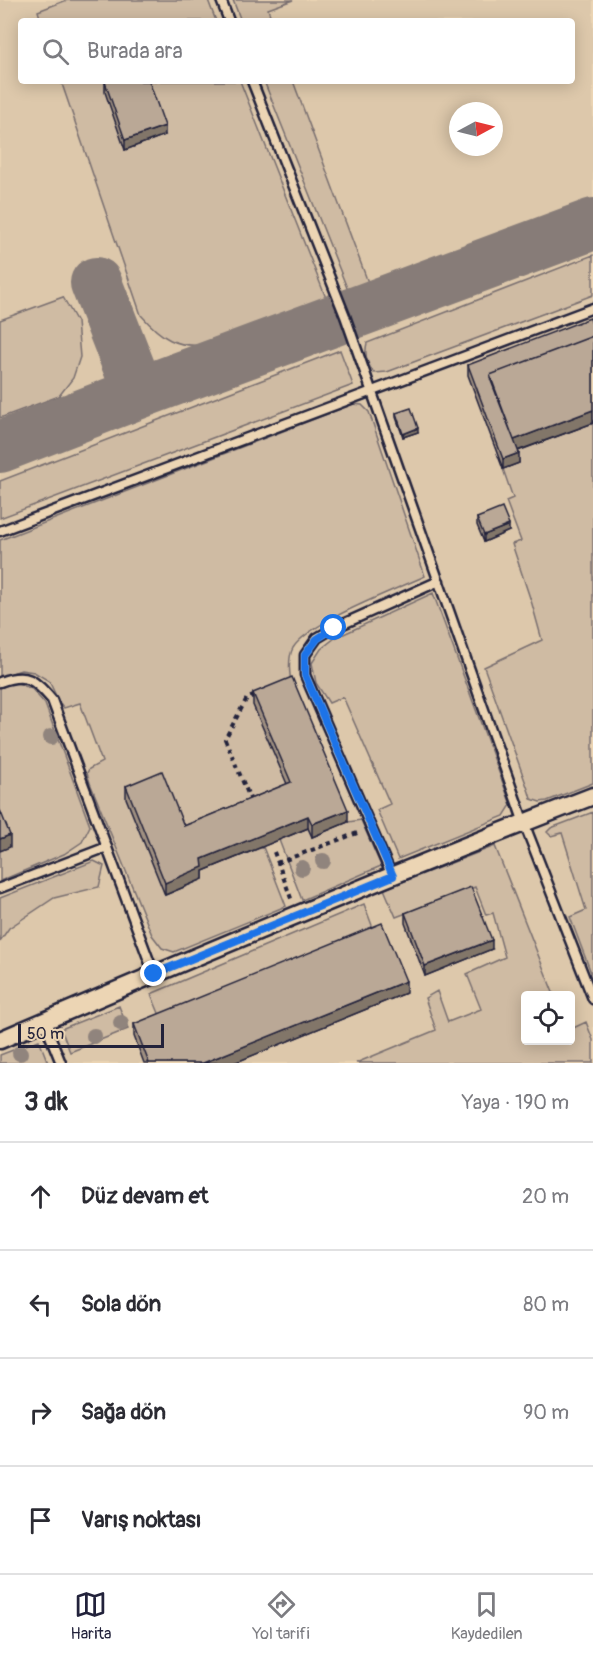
<!DOCTYPE html>
<html lang="tr">
<meta charset="utf-8">
<style>
body{margin:0;font-family:Pangolin,sans-serif;background:#f2f2f3;color:#2b2b33}
.controls{position:absolute;right:18px;bottom:18px;display:grid;overflow:hidden;border-radius:6px;box-shadow:0 3px 15px #0003}
.controls button{width:54px;height:54px;display:grid;place-items:center;padding:0;border:0;border-bottom:2px solid #e1e1e2;background:#fff;color:#2b2b33;font:30px sans-serif}
.compass{position:absolute;left:449px;top:102px;width:54px;height:54px;border-radius:50%;background:#fff;box-shadow:0 3px 15px #0003;rotate:83deg}
.scale{position:absolute;left:18px;bottom:15px;width:146px;box-sizing:border-box;padding-left:6px;border:3px solid #22223b;border-top:0;font-size:16px;line-height:21px;white-space:nowrap;color:#22223b;-webkit-text-stroke:4px #ecd5b4;paint-order:stroke}
.stop{position:absolute;width:18px;height:18px;margin:-14px;border:4px solid #1a73e8;border-radius:50%;background:#fff}
.stop.end{background:#1a73e8;border-color:#fff;box-shadow:0 2px 6px #0008}
.list{margin:0;padding:0;list-style:none}
h2{display:flex;justify-content:space-between;align-items:center;height:78px;margin:0;padding:0 24px;font-size:26px}
h2 small{font-size:20px;font-weight:400;color:#7c7c81}
.list li{display:grid;grid-template-columns:39px 1fr auto;gap:18px;align-items:center;box-sizing:border-box;height:108px;padding:0 24px;border-top:2px solid #e1e1e2}
.list b{display:block;font-size:22px;white-space:nowrap}
.list em{font-size:20px;font-style:normal;color:#7c7c81}
.icon{flex:none;width:33px;height:33px;fill:none;stroke:currentColor;stroke-width:2;stroke-linecap:round;stroke-linejoin:round}
.map{position:relative;flex:none;width:593px;height:1063px;overflow:hidden}
.search{position:absolute;background:#fff;box-shadow:0 3px 15px #0003;left:18px;right:18px;top:18px;height:66px;display:flex;align-items:center;gap:15px;box-sizing:border-box;padding:0 21px;border-radius:6px;color:#7c7c81;font-size:22px}
.sheet{height:510px;background:#fff}
nav{display:flex;justify-content:space-around;align-items:center;box-sizing:border-box;height:84px;border-top:2px solid #e1e1e2;background:#fff;font-size:16px;color:#7c7c81}
nav a{display:grid;justify-items:center;gap:3px}
nav .on{color:#22223b}
.map>svg:first-child{display:block}
</style>
<div class="map">
<svg width="593" height="1063" viewBox="0 0 593 1063">
<rect width="100%" height="100%" fill="#ecd5b4"/>
<filter id="ink" filterUnits="userSpaceOnUse"><feTurbulence type="fractalNoise" baseFrequency=".0167" numOctaves="2"/><feDisplacementMap in="SourceGraphic" scale="12" xChannelSelector="R" yChannelSelector="G"/><feConvolveMatrix kernelMatrix="1 2 1 2 8 2 1 2 1" color-interpolation-filters="sRGB"/></filter>
<g filter="url(#ink)">
<path fill="#ddc8ab" fill-rule="evenodd" d="M0 0H593V1063H0ZM21 21H572V81H21ZM458 111H494V147H458ZM526 996H570V1040H526Z"/>
<path fill="#cfbba3" stroke="#786e6f" stroke-width="1.5" d="M67 0H208L216 21H41L38 11Z
M233 0H293L268 9 272 21H241Z
M61 81H240L326 298 208 344C177 349 161 338 141 315Z
M264 81H293L369 285 349 293Z
M593 255V295L387 372 374 373C367 364 364 354 367 343Z
M63 297 77 322 80 357 73 378 59 396 0 418V320Z
M340 350 353 385 0 518V481Z
M353 404 362 405 369 412 425 576C395 590 309 622 293 648 287 659 290 677 292 689L291 795 202 871 263 847 286 906 174 952 162 948 152 935 90 783 87 773 89 769 102 762 80 703 64 708 59 702 49 681 34 672 21 670 0 677V540Z
M593 423V783L547 801 540 802 531 799 529 792 484 667 542 640 532 604 512 544 521 541 506 501 513 498 503 469 518 463 514 452Z
M433 593 511 805 504 816 398 859 377 810 390 804 343 697 329 703 316 683 312 663 321 649 335 638Z
M15 682 32 689 45 704 90 826 82 842 64 854 0 881V851L9 847 0 822V688Z
M593 812V978L570 917 586 910 562 833 551 836 547 832 551 828Z
M361 820 381 866 302 900 279 840 308 828 312 836 348 822Z
M495 846 554 995 526 996V1040H570L571 1029 586 1022 593 1040V1063H356L436 1030 425 998 437 991 448 1022 481 1009 467 974 505 957 493 913 486 915 475 887 396 917 384 889Z
M94 861 104 866 99 887 54 898 9 928 0 941V898Z
M364 904 373 928 161 1018 151 994Z
M119 1006 128 1029 70 1052 61 1029Z
M39 1040 48 1063H0V1055Z"/>
<g fill="none" stroke-linecap="round" stroke-linejoin="round">
<path stroke="#877c78" stroke-width="52" d="M96 283 139 393
M0 447 139 393 593 224"/>
<g stroke="#22223b" stroke-width="13">
<path id="service" d="M221 0 229 21
M252 81 345 316 524 823 593 999
M0 531 593 308
M0 682C27 672 35 680 52 700L154 974
M392 876 305 675V655L317 638 334 628 439 581
M0 888 107 847
M44 1021 61 1063"/>
</g>
<g stroke="#22223b" stroke-width="21">
<path id="minor" d="M0 1040C196 956 393 873 593 796"/>
</g>
<path stroke="#22223b" stroke-width="4" stroke-dasharray="4.5 4.5" stroke-linecap="butt" d="M251 801 225 739 247 698 257 695
M274 852 292 901
M277 863 360 832"/>
<use href="#service" stroke="#ecd5b4" stroke-width="8"/>
<use href="#minor" stroke="#ecd5b4" stroke-width="16"/>
</g>
<g fill="#90847d">
<circle cx="51" cy="737" r="8"/>
<circle cx="323" cy="861" r="8"/>
<circle cx="302" cy="868" r="8"/>
<circle cx="121" cy="1023" r="8"/>
<circle cx="94" cy="1036" r="8"/>
<circle cx="20" cy="1053" r="8"/>
</g>
<path fill="#a09081" stroke="#22223b" stroke-width="1.5" d="M105 82 165 135 125 150 105 92Z
M593 327V423L518 451 519 463 503 469 468 375V365Z
M396 413 418 432 403 437 396 417Z
M477 518 509 531 484 542 477 525Z
M253 693 348 822 312 837 308 828 203 871V879L165 895 126 798V786L184 826 287 784 253 705Z
M405 913 492 949 425 976 405 923Z
M406 993 234 1063H144L134 1036V1024Z"/>
<path fill="#827669" stroke="#22223b" stroke-width="1.5" d="M165 126V135L125 150V140Z
M593 410V423L514 452V440Z
M418 428V432L403 437V434Z
M519 453V463L503 469V459Z
M509 525V531L484 542V535Z
M348 810V822L312 837V824Z
M308 816V828L203 871V879L165 895V883L202 859Z
M10 835V847L0 851V839Z
M492 940V949L425 976V966Z
M406 981V993L234 1063H203Z"/>
<path fill="#baa896" stroke="#22223b" stroke-width="1.5" d="M107 81H149L165 126 125 140 105 82Z
M590 318 593 327V336L490 375V378L519 453 503 459 468 365Z
M593 336V410L514 440 490 375Z
M411 408 418 428 403 434 396 413Z
M502 508 509 525 484 535 477 518Z
M292 677 348 810 312 824 308 816 202 859 203 867 165 883 126 786 162 771 184 826 291 782 253 693Z
M0 810 10 835 0 839Z
M471 887 492 940 425 966 405 913Z
M382 923 406 981 203 1063H149L134 1024Z"/>
</g>
<g fill="none" stroke-linecap="round" stroke-linejoin="round" filter="url(#ink)">
<path stroke="#1a73e8" stroke-width="8" d="M154 974 393 876 305 675V655L317 639 334 628"/>
</g>
</svg>
<div class="controls">
<button><svg class="icon" aria-label="locate" viewBox="0 0 24 24"><circle cx="12" cy="12" r="6"/><path d="M12 2v4M12 18v4M2 12h4M18 12h4"/></svg></button>
</div>
<svg class="compass" viewBox="-18 -18 36 36"><path d="M0-13l5 13h-10z" fill="#e53935"/><path d="M0 13l5-13h-10z" fill="#7c7c81"/></svg>
<div class="scale">50 m</div>
<div class="stop" style="left:334px;top:628px"></div>
<div class="stop end" style="left:154px;top:974px"></div>
<div class="search"><svg class="icon" aria-label="search" viewBox="0 0 24 24"><circle cx="10" cy="10" r="6"/><path d="M15 15l6 6"/></svg>Burada ara</div>
</div>
<section class="sheet">
<h2>3 dk<small>Yaya · 190 m</small></h2>
<ul class="list">
<li><svg class="icon" aria-label="ahead" viewBox="0 0 24 24"><path d="M12 20V5M6 11l6-6 6 6"/></svg><div><b>Düz devam et</b></div><em>20 m</em></li>
<li><svg class="icon" aria-label="left" viewBox="0 0 24 24"><path d="M17 20v-9H6M10 6l-5 5 5 5"/></svg><div><b>Sola dön</b></div><em>80 m</em></li>
<li><svg class="icon" aria-label="right" viewBox="0 0 24 24"><path d="M7 20v-9h11M14 6l5 5-5 5"/></svg><div><b>Sağa dön</b></div><em>90 m</em></li>
<li><svg class="icon" aria-label="arrive" viewBox="0 0 24 24"><path d="M6 21V4h12l-3 4 3 4H6"/></svg><div><b>Varış noktası</b></div></li>
</ul>
</section>
<nav>
<a class="on"><svg class="icon" aria-label="map" viewBox="0 0 24 24"><path d="M3 6l6-2 6 2 6-2v14l-6 2-6-2-6 2zM9 4v14M15 6v14"/></svg>Harita</a>
<a><svg class="icon" aria-label="directions" viewBox="0 0 24 24"><path d="M12 3l9 9-9 9-9-9zM9 14v-3h6M13 9l2 2-2 2"/></svg>Yol tarifi</a>
<a><svg class="icon" aria-label="saved" viewBox="0 0 24 24"><path d="M7 4h10v16l-5-4-5 4z"/></svg>Kaydedilen</a>
</nav>
